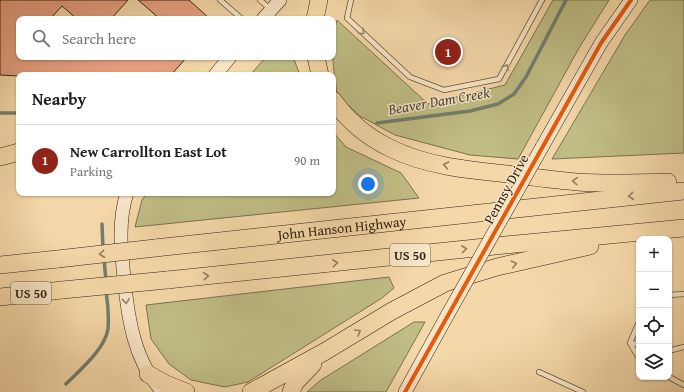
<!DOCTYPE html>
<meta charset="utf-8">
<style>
body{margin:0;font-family:"Gentium Book Plus",serif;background:#f6f6f6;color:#202124}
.controls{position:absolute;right:12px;bottom:12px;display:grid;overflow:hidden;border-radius:8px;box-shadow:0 1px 3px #0004}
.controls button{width:36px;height:36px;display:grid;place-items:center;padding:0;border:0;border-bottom:1px solid #e0e0e0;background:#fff;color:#202124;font:20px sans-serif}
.you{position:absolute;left:368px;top:184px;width:14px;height:14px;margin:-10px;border:3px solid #fff;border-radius:50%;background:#1a73e8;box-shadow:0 0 0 6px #1a73e833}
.badge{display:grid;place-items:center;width:26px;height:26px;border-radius:50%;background:#8f2418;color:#fff;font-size:13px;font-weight:700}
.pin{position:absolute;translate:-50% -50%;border:2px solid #fff;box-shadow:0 1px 4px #0006}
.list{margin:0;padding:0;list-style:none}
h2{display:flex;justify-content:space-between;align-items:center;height:52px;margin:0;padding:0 16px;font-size:17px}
h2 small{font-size:13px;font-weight:400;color:#757577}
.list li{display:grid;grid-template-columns:26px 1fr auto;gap:12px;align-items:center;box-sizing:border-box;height:72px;padding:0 16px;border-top:1px solid #e0e0e0}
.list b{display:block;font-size:15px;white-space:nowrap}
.list p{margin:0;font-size:13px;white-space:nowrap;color:#757577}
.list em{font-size:13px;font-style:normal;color:#757577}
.icon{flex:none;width:22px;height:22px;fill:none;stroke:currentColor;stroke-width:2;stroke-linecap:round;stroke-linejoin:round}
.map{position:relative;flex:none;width:684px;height:392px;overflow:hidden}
.search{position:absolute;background:#fff;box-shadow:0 1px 3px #0004;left:16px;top:16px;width:320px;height:44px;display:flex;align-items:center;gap:10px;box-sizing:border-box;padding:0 14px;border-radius:8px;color:#757577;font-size:15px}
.panel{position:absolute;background:#fff;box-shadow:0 1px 3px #0004;left:16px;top:72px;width:320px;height:124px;border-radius:8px}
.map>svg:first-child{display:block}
</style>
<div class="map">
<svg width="684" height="392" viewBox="0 0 684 392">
<rect width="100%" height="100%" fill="#f5d8a9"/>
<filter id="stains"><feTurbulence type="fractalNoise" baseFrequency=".005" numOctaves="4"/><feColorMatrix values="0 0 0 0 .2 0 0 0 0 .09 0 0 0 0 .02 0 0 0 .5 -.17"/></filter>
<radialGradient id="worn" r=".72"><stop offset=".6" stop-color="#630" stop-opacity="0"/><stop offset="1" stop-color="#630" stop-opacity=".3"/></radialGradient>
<path fill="#c0be85" stroke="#7a724e" d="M553 0H609L579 48 518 159 470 155 395 135 360 116 337 95C334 69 329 46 337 20L428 104 505 85Z
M650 0H684V153L552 159 625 35Z
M266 57H293L300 75H250Z
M333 132 346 147 401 173 419 198 135 227 142 200 147 193H333Z
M389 277 394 288 382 298 248 382 225 387 191 380 169 364 151 339 146 305Z
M414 322H425L386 392H307L321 380Z"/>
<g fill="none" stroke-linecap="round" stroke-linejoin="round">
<path stroke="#727e6e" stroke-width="3.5" d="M0 113H19
M377 123 470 111 498 104 514 94 526 77 566 0
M102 224 103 249
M104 259 106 281
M66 384C80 370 105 349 108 329 109 316 108 304 106 291"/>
</g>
<path fill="#e7a081" stroke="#332517" d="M0 0H128L111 19H77L62 6 50 19H19V57H187L171 75H19V76L0 75Z
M138 0H189L210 19H160Z"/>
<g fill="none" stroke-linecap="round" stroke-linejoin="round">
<g stroke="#64523c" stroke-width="6">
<path id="lane" d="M220 0 242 19
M260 0 270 9
M351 0 347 18 410 77 444 90 499 79 542 0
M669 295 684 294
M630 343 639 322
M630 343 639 358
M630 343 639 344
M669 349 672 350 684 347
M539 372 583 392
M669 377 684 385"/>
</g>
<g stroke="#332517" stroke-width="14">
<path id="secondary" d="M263 19 280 0
M215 75 230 57
M542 147 601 43 631 0
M127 193C118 221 121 249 124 278 128 318 134 362 163 392
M405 392 448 314"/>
</g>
<g stroke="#332517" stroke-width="18">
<g id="highway">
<path d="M315 19 319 0"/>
<path d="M316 57 320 75"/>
<path d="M333 100C348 121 367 137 390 148 426 166 468 170 508 174 531 177 554 180 577 182 607 184 638 183 668 182"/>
<path d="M0 157 19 152"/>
<path id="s1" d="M155 248 684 191"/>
<path d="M0 265 58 259"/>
<path d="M167 280 495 246 684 228"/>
<path d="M0 297 62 290"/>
<path d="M148 374 166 384 186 392"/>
<path d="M251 392 324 352 392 311 445 283 497 267 590 246"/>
<path d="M291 392 295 383 313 364"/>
</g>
</g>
<use href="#lane" stroke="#f8e6c7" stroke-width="4.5"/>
<use href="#secondary" stroke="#f8e6c7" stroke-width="13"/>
<use href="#highway" stroke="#f5d8a9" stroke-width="17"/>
<g stroke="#332517" stroke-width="14" stroke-linecap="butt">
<path id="secondary-bridge" d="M448 314 542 147"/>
</g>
<g stroke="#332517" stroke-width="18" stroke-linecap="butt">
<path id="highway-bridge" d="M58 259 155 248
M62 290 167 280"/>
</g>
<use href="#secondary-bridge" stroke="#f8e6c7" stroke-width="13"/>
<use href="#highway-bridge" stroke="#f5d8a9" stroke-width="17"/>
<g stroke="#f8e6c7" stroke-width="6">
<path id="cycleway" d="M405 392 601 43 631 0"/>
</g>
<use href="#cycleway" stroke="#e8590c" stroke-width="4"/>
</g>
<defs><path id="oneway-chevron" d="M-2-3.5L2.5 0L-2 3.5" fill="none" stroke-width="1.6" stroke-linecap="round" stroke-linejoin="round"/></defs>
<g stroke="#96866f">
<use href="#oneway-chevron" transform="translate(362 32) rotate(43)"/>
<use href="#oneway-chevron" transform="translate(506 67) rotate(-61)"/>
<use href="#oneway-chevron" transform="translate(126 301) rotate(84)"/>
</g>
<g stroke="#947e60">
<use href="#oneway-chevron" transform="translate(446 165) rotate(-169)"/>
<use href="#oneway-chevron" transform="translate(575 181) rotate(-176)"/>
<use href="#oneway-chevron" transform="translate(631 196) rotate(174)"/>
<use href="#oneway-chevron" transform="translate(464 249) rotate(-6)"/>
<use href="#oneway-chevron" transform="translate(102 254) rotate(174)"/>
<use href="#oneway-chevron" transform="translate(335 263) rotate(-6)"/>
<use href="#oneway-chevron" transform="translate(514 264) rotate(-13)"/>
<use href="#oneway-chevron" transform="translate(206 276) rotate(-6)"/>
<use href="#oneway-chevron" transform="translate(358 332) rotate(-31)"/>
</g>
<g text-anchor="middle" stroke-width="3" stroke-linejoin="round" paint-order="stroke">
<g fill="#f8e6c7" stroke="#6e5f4c" stroke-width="1">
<rect x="390" y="244" width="40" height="22" rx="3"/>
<rect x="11" y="282" width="40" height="22" rx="3"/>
</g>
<g font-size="13" font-weight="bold" fill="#332517">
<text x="410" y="260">US 50</text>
<text x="31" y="298">US 50</text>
</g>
<g font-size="14" fill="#332517" stroke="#f8e6c7">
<text transform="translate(506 189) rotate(-61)" y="5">Pennsy Drive</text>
<text dy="5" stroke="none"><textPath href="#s1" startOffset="188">John Hanson Highway</textPath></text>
</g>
<g font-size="15" font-style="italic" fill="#4d4a3b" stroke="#f8e6c7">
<text transform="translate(439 101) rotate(-10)" y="5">Beaver Dam Creek</text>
</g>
</g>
<rect width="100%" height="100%" filter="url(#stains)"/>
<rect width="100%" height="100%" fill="url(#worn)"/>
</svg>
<div class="controls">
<button>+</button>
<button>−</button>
<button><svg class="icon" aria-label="locate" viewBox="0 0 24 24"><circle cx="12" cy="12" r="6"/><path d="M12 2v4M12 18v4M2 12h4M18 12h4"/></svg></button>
<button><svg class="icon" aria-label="layers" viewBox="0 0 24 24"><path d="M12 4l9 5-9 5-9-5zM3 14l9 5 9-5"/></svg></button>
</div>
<div class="you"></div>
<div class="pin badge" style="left:448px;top:52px">1</div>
<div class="search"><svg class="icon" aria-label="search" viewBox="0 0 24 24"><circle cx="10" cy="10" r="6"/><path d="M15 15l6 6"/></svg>Search here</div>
<section class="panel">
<h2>Nearby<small></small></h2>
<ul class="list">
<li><span class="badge">1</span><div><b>New Carrollton East Lot</b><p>Parking</p></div><em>90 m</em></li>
</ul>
</section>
</div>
